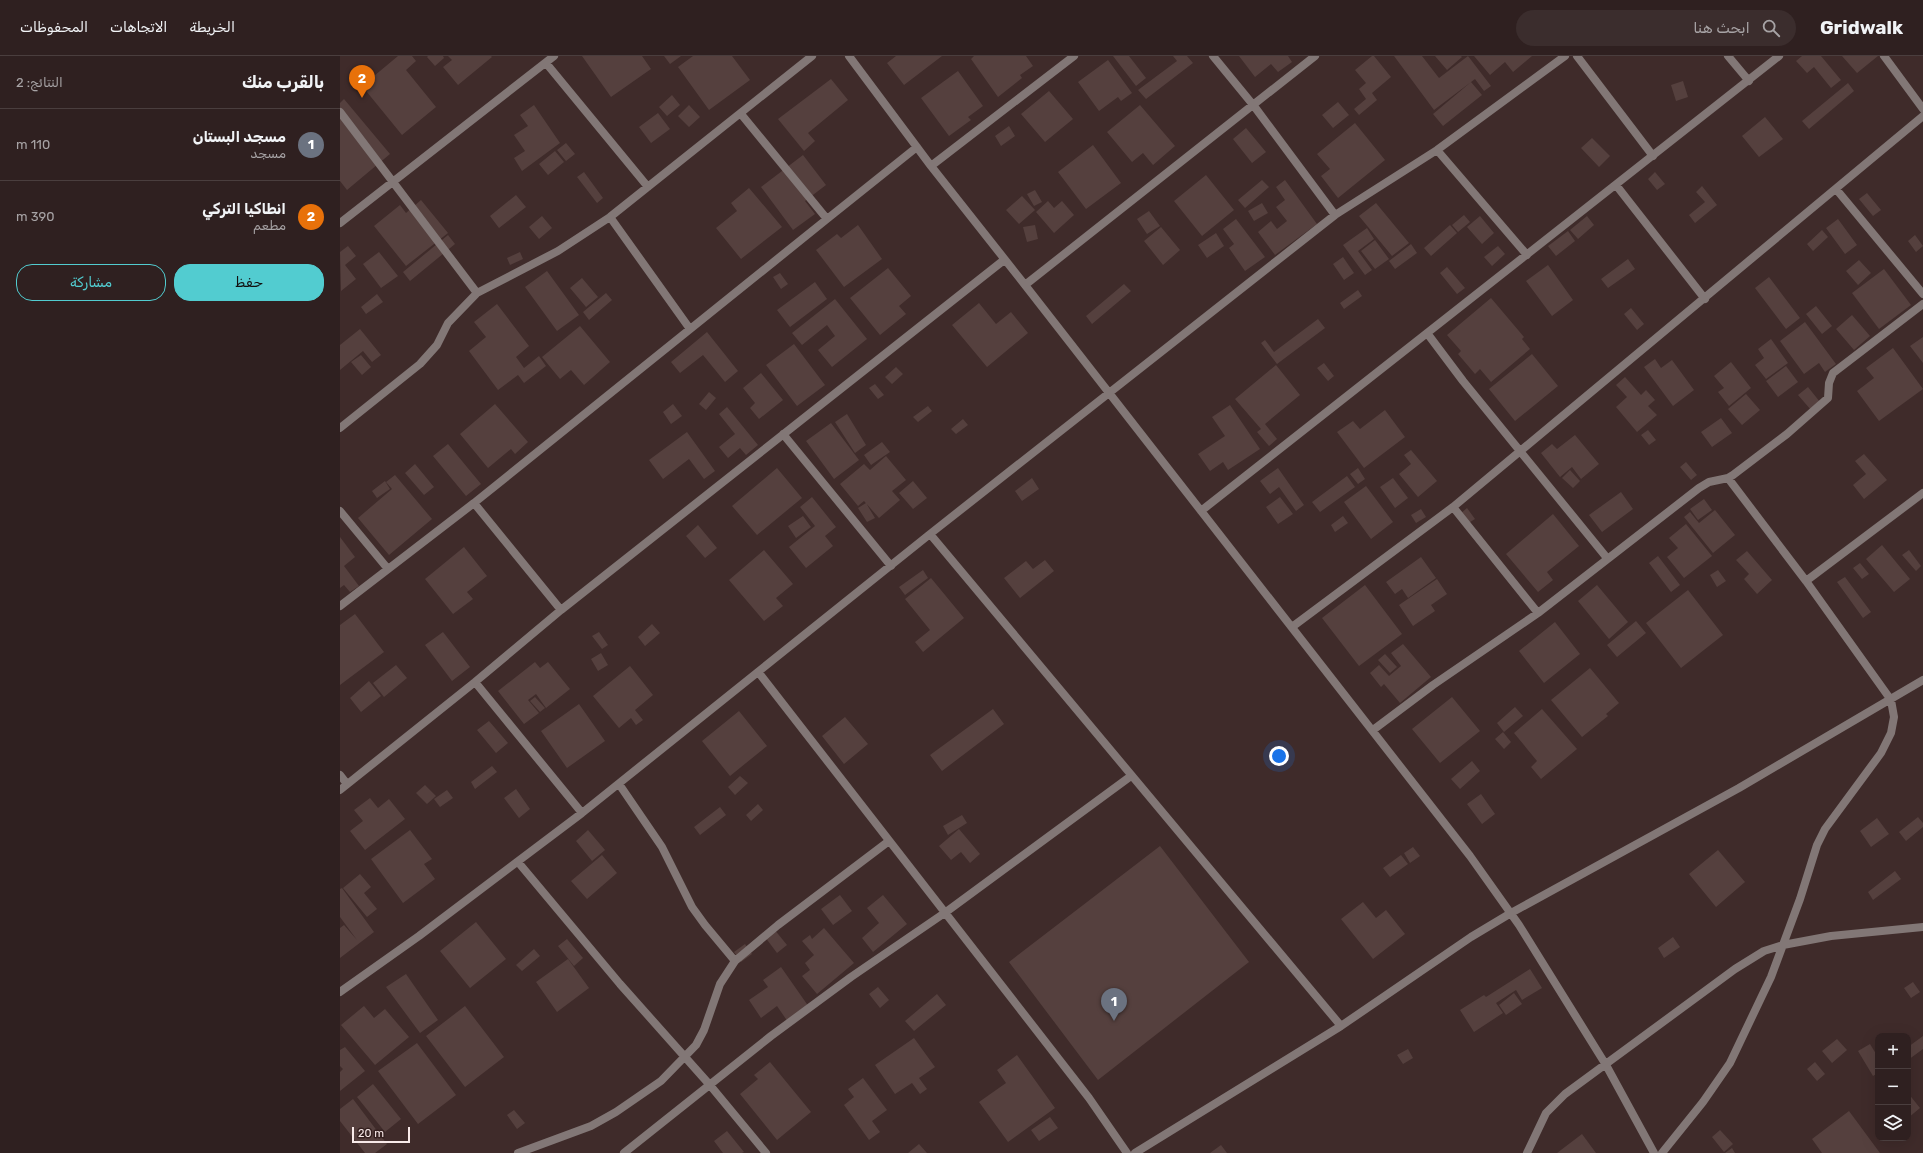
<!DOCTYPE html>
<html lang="ar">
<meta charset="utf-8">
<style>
body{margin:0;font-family:Rubik,Cairo,sans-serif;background:#3b2d2d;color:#f1f3f6;direction:rtl}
.controls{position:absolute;right:12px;bottom:12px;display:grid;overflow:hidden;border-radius:8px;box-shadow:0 4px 16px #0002}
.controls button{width:36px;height:36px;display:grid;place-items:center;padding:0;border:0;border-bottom:1px solid #4a3e3e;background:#2f2020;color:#f1f3f6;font:20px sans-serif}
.scale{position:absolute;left:12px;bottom:10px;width:58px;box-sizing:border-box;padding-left:4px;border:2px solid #f8eae9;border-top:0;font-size:11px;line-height:14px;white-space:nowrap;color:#f8eae9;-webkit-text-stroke:3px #352120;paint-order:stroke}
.you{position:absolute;left:939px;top:700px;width:14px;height:14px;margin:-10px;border:3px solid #fff;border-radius:50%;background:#1a73e8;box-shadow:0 0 0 6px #1a73e833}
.badge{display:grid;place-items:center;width:26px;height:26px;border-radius:50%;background:#52ccd0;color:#fff;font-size:13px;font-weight:700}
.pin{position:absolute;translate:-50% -33px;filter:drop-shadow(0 1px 2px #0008)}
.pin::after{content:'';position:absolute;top:21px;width:14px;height:12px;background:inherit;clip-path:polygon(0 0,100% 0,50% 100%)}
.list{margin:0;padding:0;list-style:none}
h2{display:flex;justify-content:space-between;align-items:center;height:52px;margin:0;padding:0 16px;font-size:17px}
h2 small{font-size:13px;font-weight:400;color:#a7a3a5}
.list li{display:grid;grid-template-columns:26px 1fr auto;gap:12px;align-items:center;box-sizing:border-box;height:72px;padding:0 16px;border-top:1px solid #4a3e3e}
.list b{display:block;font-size:15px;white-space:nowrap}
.list p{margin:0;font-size:13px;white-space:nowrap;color:#a7a3a5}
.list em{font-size:13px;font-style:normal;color:#a7a3a5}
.actions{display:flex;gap:8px;padding:12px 16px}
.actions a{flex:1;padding:9px 0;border:1px solid #52ccd0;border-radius:16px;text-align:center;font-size:14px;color:#52ccd0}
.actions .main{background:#52ccd0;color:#111}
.icon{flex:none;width:22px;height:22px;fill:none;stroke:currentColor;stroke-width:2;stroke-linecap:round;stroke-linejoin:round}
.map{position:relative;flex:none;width:1583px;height:1097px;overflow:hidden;direction:ltr}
header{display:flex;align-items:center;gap:24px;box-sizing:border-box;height:56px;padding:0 20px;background:#2f2020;border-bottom:1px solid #4a3e3e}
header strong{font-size:19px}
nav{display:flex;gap:22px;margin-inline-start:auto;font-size:14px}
.search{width:280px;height:36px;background:#3b2d2d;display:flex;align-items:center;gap:10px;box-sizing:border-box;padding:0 14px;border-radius:22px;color:#a7a3a5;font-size:15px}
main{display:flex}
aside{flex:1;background:#2f2020}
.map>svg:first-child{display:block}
</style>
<header>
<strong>Gridwalk</strong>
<div class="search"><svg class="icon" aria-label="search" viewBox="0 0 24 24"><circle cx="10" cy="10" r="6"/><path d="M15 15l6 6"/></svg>ابحث هنا</div>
<nav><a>الخريطة</a><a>الاتجاهات</a><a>المحفوظات</a></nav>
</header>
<main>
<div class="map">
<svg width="1583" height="1097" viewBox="0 0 1583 1097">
<rect width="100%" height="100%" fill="#3f2b2a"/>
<path fill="#55403e" d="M58 0H72L76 5 66 14 96 51 62 79 22 30Z
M88 0H103L104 2 95 10 87 1Z
M108 0H151L152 1 118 29 103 11 112 4Z
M242 0H302L311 13 271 41Z
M324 0H341L330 8Z
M353 0H392L410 24 369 54 338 11Z
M556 0H602L564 29 547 7Z
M634 0H686L693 10 680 19 682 22 658 41 631 3Z
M773 0H789L806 22 796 30Z
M833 0H847L853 7 806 43 798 34 837 5Z
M899 0H948L952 6 938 16 931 8 915 21Z
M1032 0H1034L1051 21 1032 37 1037 44 1019 59 1014 53 1026 43 1019 33 1026 27 1015 14Z
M1054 0H1082L1099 22 1128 0 1151 30 1144 35 1135 23 1094 54Z
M1095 0H1121L1122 1 1107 14Z
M1134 0H1192L1173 16 1165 6 1150 19Z
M1462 0H1481L1501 24 1491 32 1474 11 1467 17 1456 5Z
M1502 0H1538L1517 17Z
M768 4 792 37 781 45 778 41 759 55 738 26Z
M618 15 643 50 628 61 631 64 609 80 581 42Z
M491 23 508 44 468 77 475 85 464 95 438 63Z
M1343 25 1348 41 1336 45 1331 29Z
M1131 26 1142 39 1103 70 1093 58Z
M1508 27 1514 35 1469 73 1462 65Z
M709 35 733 63 705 86 681 58Z
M332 39 340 49 327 60 319 51Z
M4 43 50 98 7 134 0 125V47Z
M998 46 1009 59 993 72 982 59Z
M194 49 220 87 182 115 174 102 185 95 174 79 188 70 180 59Z
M349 49 360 61 349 71 338 60Z
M800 49 835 90 813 109 803 97 792 106 767 76Z
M318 57 330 73 311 87 299 71Z
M1425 61 1443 83 1419 101 1402 80Z
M1015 67 1045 104 998 142 981 120 990 113 977 98Z
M669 70 675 80 661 90 655 80Z
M906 72 926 96 912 107 893 83Z
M1252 82 1270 100 1259 111 1241 92Z
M226 87 235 98 226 105 217 94Z
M753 89 781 127 746 153 718 116Z
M215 95 224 106 208 119 199 108Z
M463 99 486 129 465 145 475 158 453 174 421 131Z
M244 116 263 142 257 147 237 121Z
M1315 116 1325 128 1317 134 1308 123Z
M866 119 894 154 862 180 834 145Z
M922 124 929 131 905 152 898 144Z
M945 124 977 168 935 199 918 176 931 165 937 173 947 165 936 151 945 144 936 131Z
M1362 130 1377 149 1355 167 1349 159 1365 146 1356 136Z
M409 132 442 171 401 203 376 172 397 155 391 147Z
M695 134 702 146 694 150 687 138Z
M1527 137 1541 154 1533 160 1519 143Z
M176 139 186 151 159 172 150 160Z
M682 140 695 154 679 168 666 154Z
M81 144 108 177 66 210 34 170 60 149 66 157Z
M708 145 714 152 722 145 734 159 714 177 696 156Z
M922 147 928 157 914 165 908 155Z
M1036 147 1069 187 1052 200 1019 160Z
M809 155 820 170 807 178 797 163Z
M1124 159 1130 166 1118 176 1112 169Z
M202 160 212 172 199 183 189 171Z
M1140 160 1154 177 1142 188 1127 171Z
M1247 160 1254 169 1238 183 1230 174Z
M896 163 925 201 905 215 889 192 894 188 883 173Z
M1498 163 1517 189 1505 198 1486 172Z
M518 169 542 203 504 231 476 194 497 178 501 182Z
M695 169 698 183 687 186 683 171Z
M1110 169 1117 177 1091 200 1084 192Z
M821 171 840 194 823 209 804 185Z
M1027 172 1034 183 1018 195 1032 214 1025 219 1003 189Z
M1482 174 1488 181 1473 195 1467 188Z
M1228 175 1235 185 1216 200 1208 190Z
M876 177 884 190 867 202 858 189Z
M108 179 115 188 70 225 63 216Z
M1575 179 1583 190 1576 196 1568 185Z
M1035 184 1049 203 1035 213 1021 195Z
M1071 188 1077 197 1055 213 1049 205Z
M8 190 16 200 5 209 16 223 1 235 0 196Z
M1158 190 1165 198 1152 210 1144 201Z
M39 196 58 220 41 232 23 208Z
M180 196 183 203 170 209 167 202Z
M1003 201 1014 217 1004 224 993 208Z
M1288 203 1295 213 1268 232 1261 223Z
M1519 204 1531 217 1518 229 1506 215Z
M1208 209 1233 244 1212 260 1186 225Z
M1107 211 1125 232 1117 238 1100 217Z
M548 212 571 240 559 250 566 258 540 279 510 242Z
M1544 213 1571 249 1539 273 1512 237Z
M207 215 239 259 217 275 185 231Z
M440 217 448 228 441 233 433 221Z
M1429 221 1460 262 1446 273 1415 232Z
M242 222 258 241 246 251 230 232Z
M475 226 487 243 450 271 437 254Z
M784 228 791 235 752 268 746 260Z
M1018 234 1022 240 1004 253 1000 247Z
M266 237 272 244 249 264 243 256Z
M37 238 43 246 26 258 21 251Z
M1151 242 1184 281 1182 283 1190 293 1151 326 1140 313 1135 318 1118 298 1121 295 1107 279Z
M495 243 527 283 492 311 478 294 495 280 487 269 462 289 452 277Z
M639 247 656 268 671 256 688 277 647 311 612 269Z
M157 248 189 290 176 301 184 312 199 300 206 310 184 327 178 319 158 334 129 295 146 281 134 266Z
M1476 250 1492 270 1482 278 1466 258Z
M1291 252 1304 268 1297 274 1284 258Z
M1512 259 1530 280 1514 294 1496 273Z
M978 263 985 272 937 308 921 287 925 284 934 296Z
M1465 266 1496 308 1485 316 1479 307 1464 318 1440 285Z
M240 270 270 306 244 329 231 314 220 323 202 301Z
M20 273 41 299 32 306 23 295 0 314V289Z
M367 276 398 315 385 326 363 299 340 317 331 306Z
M1583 281V307L1570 290Z
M1431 283 1448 307 1426 323 1415 309 1424 302 1418 293Z
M454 288 485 329 457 350 426 309Z
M1553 292 1583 333 1539 365 1517 335 1534 322 1526 312Z
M1192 298 1218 330 1175 365 1149 333Z
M21 299 31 311 22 319 11 306Z
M1315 303 1321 312 1332 304 1354 334 1333 350 1304 311Z
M1391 306 1411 332 1389 350 1378 336 1384 332 1374 320Z
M984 307 994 320 988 325 977 312Z
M936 309 960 339 925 368 937 383 929 390 917 376 921 373 895 343Z
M1446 310 1458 326 1438 341 1426 325Z
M556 311 563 318 552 328 545 321Z
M421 317 443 344 419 363 410 352 415 347 403 332Z
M1285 321 1301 339 1306 334 1315 344 1308 350 1317 359 1297 376 1276 351 1287 341 1276 329Z
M535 328 544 339 538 343 529 332Z
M1468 331 1480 346 1471 354 1458 339Z
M369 336 376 342 366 354 359 348Z
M1406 338 1420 354 1402 369 1388 353Z
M155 348 188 386 175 398 171 393 148 412 120 378Z
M333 348 342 360 331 368 323 356Z
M890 349 920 393 888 414 883 406 870 415 858 398 885 380 872 361Z
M588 350 592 355 578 366 573 361Z
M387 351 418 389 406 399 400 392 388 402 379 391 395 378 379 358Z
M1045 354 1065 381 1024 412 997 376 1013 365 1020 373Z
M507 358 526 389 515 397 495 366Z
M1381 362 1392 377 1372 391 1361 376Z
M623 363 628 369 616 378 611 373Z
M491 367 519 404 494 423 466 385Z
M1308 374 1316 384 1309 389 1301 379Z
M347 376 375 415 364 423 349 403 323 423 309 404Z
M1235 379 1259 408 1241 423 1232 411 1220 421 1201 397 1212 388 1217 393Z
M542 386 550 396 531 409 524 399Z
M108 388 141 428 126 440 93 400Z
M1071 394 1097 425 1078 441 1059 418 1071 408 1064 399Z
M1524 398 1547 424 1524 443 1513 429 1526 418 1515 405Z
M546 400 566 424 552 435 560 444 539 462 524 445 518 450 500 428 524 408 530 414Z
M1346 406 1357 419 1351 424 1340 411Z
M75 408 94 431 84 439 65 417Z
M437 412 462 442 417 479 392 450Z
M938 412 964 449 956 455 939 431 930 438 920 425Z
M1018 412 1025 423 1018 428 1010 418Z
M1230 414 1240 425 1233 432 1222 422Z
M55 419 92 463 49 499 18 462 52 433 46 426Z
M1007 420 1015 431 980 456 972 446Z
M692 422 699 433 682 445 675 435Z
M1053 422 1068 442 1055 452 1040 431Z
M45 425 50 433 37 442 32 435Z
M573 425 587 442 573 453 559 437Z
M1026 430 1053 466 1031 483 1004 446Z
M1281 436 1293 453 1262 476 1249 459Z
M472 441 496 471 485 480 493 490 466 512 449 491 475 470 460 451Z
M940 441 953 458 938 468 926 451Z
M1364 443 1372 454 1358 464 1350 453Z
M526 447 535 462 527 466 518 452Z
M1127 452 1135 463 1127 468 1120 458Z
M1081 453 1086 461 1076 467 1071 459Z
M1375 454 1395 479 1373 497 1344 461 1350 456 1359 467Z
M1213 458 1239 490 1207 516 1213 524 1198 536 1166 498Z
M463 460 471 471 456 482 448 470Z
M1003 460 1008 467 995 476 991 469Z
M1346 468 1372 500 1344 522 1327 501 1338 492 1329 482Z
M358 469 377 492 365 502 346 480Z
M0 481 15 501 4 510 19 530 10 536 4 529 0 532Z
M1542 489 1570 523 1554 536 1526 503Z
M124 491 147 520 127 536 133 543 113 558 85 523Z
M424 494 453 528 436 542 443 550 424 565 389 524Z
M1569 494 1581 510 1576 515 1562 499Z
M1407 495 1432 524 1417 538 1404 523 1409 518 1396 504Z
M1318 500 1340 529 1331 536 1309 507Z
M1081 501 1096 522 1068 542 1062 533 1055 538 1046 526Z
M705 504 714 515 680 542 664 522 686 505 693 513Z
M1520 507 1529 518 1522 523 1513 512Z
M583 514 588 522 565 539 559 531Z
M1378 514 1386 525 1377 531 1370 519Z
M1505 521 1531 556 1523 562 1497 526Z
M591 522 624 562 583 596 575 586 590 574 565 543Z
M1097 523 1107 538 1091 549 1095 555 1073 570 1059 549Z
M1025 529 1062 578 1019 610 982 562Z
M1257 529 1288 566 1269 583 1238 545Z
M1348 534 1383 579 1341 612 1306 567Z
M15 558 44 596 0 629V569Z
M1296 565 1306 577 1277 601 1267 589Z
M1215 566 1240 598 1204 627 1179 595Z
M312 568 320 577 305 590 298 581Z
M103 576 130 611 112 625 85 589Z
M259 576 268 589 262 593 252 580Z
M1063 588 1091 621 1060 647 1044 628 1041 631 1030 617 1039 609 1049 620 1061 610 1051 597Z
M261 597 268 609 258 615 251 603Z
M1045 598 1057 611 1050 617 1038 604Z
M195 606 200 612 208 606 230 633 206 652 196 638 188 644 199 657 184 668 158 635Z
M56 609 67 622 44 641 33 627Z
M290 610 313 639 295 654 303 664 296 669 291 662 279 672 253 640Z
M1250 612 1279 647 1266 658 1268 660 1242 681 1211 644Z
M29 625 41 640 21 656 10 642Z
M195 641 205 652 200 656 190 645Z
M1112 641 1140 675 1100 707 1072 673Z
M239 648 265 685 227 712 201 675Z
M1175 651 1183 660 1164 676 1157 667Z
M653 653 664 668 602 715 590 699Z
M1202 653 1237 693 1201 723 1191 711 1197 705 1174 677Z
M399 655 427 690 390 720 362 685Z
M505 661 528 688 504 708 482 680Z
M149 665 168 687 156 697 137 674Z
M1163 676 1171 686 1164 693 1155 683Z
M1132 705 1140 715 1120 733 1111 723Z
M152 710 157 716 135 733 131 726Z
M400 720 408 727 395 739 388 731Z
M85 729 96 740 87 748 76 737Z
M176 733 190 753 179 762 164 742Z
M107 734 113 742 100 751 94 743Z
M1141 738 1155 758 1142 768 1127 748Z
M30 742 38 752 49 743 65 763 25 794 10 775 23 765 14 754Z
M418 748 423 754 411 765 406 759Z
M380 751 386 759 360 779 354 771Z
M622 759 627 767 608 779 603 770Z
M1578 761 1583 767V771L1566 785 1559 776Z
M1537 762 1549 778 1531 791 1520 775Z
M619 773 640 798 630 807 621 796 611 804 599 790Z
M70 774 92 803 84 808 95 823 63 847 31 803Z
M248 774 265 794 252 805 236 785Z
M820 790 909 906 758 1024 669 906Z
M1073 791 1080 800 1070 807 1064 797Z
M1378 794 1405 826 1376 851 1349 818Z
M262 799 277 817 247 843 231 825Z
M1061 799 1068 808 1050 821 1043 812Z
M1555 815 1561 823 1533 844 1528 836Z
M20 818 31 831 24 837 37 853 27 861 3 832Z
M2 832 34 876 0 902V872L4 869 17 884 0 861V833Z
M500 839 512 855 493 869 481 853Z
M543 839 567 868 533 896 522 882 539 867 527 852Z
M1023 846 1036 862 1046 854 1065 878 1033 903 1001 863Z
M136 866 166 903 130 932 100 895Z
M484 872 514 907 477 938 462 920 470 914 465 907 474 899 462 885 470 879 472 883Z
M434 873 447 889 437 897 425 881Z
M1333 881 1340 891 1324 902 1318 892Z
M227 883 243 902 234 910 218 890Z
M405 888 412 898 401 906 394 896Z
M194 893 200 900 182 915 176 909Z
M228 903 249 932 217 956 196 926Z
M441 911 469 951 448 966 437 950 421 962 409 944 428 931 423 924Z
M1190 913 1202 932 1182 944 1176 934 1156 947 1163 957 1134 976 1120 954 1144 939 1146 941Z
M66 918 98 964 80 977 46 931Z
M1573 926 1580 936 1571 942 1564 932Z
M538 931 549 944 540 952 529 938Z
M1174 937 1182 948 1166 959 1159 949Z
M597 938 606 949 574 975 565 965Z
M24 950 34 962 45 953 69 981 35 1009 1 969Z
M125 950 164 1001 125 1031 86 980Z
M1583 980V993L1568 1004V991Z
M574 982 595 1011 579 1022 587 1033 580 1038 572 1027 555 1038 535 1009Z
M1497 983 1507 994 1492 1007 1482 995Z
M77 987 116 1039 78 1068 38 1015Z
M1530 988 1538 1001V1017L1533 1020 1518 995Z
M5 991 25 1015 0 1035V1016L3 1013 0 1010V994Z
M1068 993 1073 1002 1063 1008 1057 999Z
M677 999 715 1052 668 1086 639 1046 666 1027 657 1014Z
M430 1006 471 1056 437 1084 400 1038 418 1023 414 1019Z
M1475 1006 1485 1018 1477 1025 1467 1013Z
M523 1022 547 1054 532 1065 540 1076 529 1084 504 1049 514 1041 508 1033Z
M33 1028 61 1063 45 1076 17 1041Z
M1568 1037 1580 1052 1568 1062Z
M13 1043 47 1088 35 1097H25L0 1065V1053Z
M174 1054 185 1067 177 1073 167 1059Z
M1509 1055 1540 1097H1482L1472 1083Z
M710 1061 718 1072 699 1085 691 1074Z
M1380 1074 1393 1088 1384 1096 1372 1081Z
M387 1075 404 1096 402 1097H383L374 1085Z
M1242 1078 1256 1097H1217Z
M579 1088 587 1097H568Z
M881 1089 887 1097H870Z
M1392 1092 1395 1097H1385Z"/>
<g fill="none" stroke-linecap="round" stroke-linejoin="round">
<path stroke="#827776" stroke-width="8" d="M509 0 591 110 685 229 1130 800 1179 869 1266 1009 1314 1097
M873 0 914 50 995 159
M1237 0 1313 100
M1388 0 1409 25
M1544 0 1583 53
M206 7 308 131
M0 56 137 237 108 267 97 289 80 308 0 372
M401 58 487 163 577 91
M1097 94 1187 199
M591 110 734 0
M1276 129 1365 243
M1496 133 1583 238
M270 161 350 273
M0 167 214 0
M685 229 975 0
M137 237 218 195 270 161 472 0
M1087 277 1123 325 1267 502
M443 378 551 510
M134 447 487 163
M1113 451 1198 557
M0 455 48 513
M861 455 1439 0
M590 478 1001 970
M1466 525 1583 437
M0 550 134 447 221 554
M952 571 1113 451 1583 60
M419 617 749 1042 787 1097
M135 626 242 757
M1033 674 1093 629 1198 557 1359 432 1369 426 1388 422 1393 419 1447 378 1488 342 1489 327 1493 317 1583 248
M0 719 7 728
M279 728 322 791 352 851 365 869 395 905
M0 734 135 626 221 554 664 204
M178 806 280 928 369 1028 426 1097
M0 936 79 880 242 757 590 478 995 159 1097 94 1225 0
M178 1097 251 1070 276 1056 321 1025 356 989 364 974 380 928 395 905 438 869 549 785
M284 1097 431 980 511 921 606 856 791 720
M795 1097 1001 970 1131 881 1171 857 1399 732 1583 624
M1187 1097 1206 1057 1225 1038 1395 913 1424 895 1443 889 1491 880 1583 871
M1322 1097 1363 1046 1390 1007 1431 921 1460 843 1477 789 1485 773 1541 697 1551 677 1554 661 1551 644 1466 525 1388 422"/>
</g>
</svg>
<div class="controls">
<button>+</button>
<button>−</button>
<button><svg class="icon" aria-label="layers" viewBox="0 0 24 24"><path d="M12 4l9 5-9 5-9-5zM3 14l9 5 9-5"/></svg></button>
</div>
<div class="scale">20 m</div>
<div class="you"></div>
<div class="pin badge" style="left:774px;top:965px;background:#6b7280">1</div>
<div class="pin badge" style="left:22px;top:42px;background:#e8710a">2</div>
</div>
<aside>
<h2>بالقرب منك<small>النتائج: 2</small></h2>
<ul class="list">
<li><span class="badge" style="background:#6b7280">1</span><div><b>مسجد البستان</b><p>مسجد</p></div><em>110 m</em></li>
<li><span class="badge" style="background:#e8710a">2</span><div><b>انطاكيا التركي</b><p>مطعم</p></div><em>390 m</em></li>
</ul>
<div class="actions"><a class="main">حفظ</a><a>مشاركة</a></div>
</aside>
</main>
